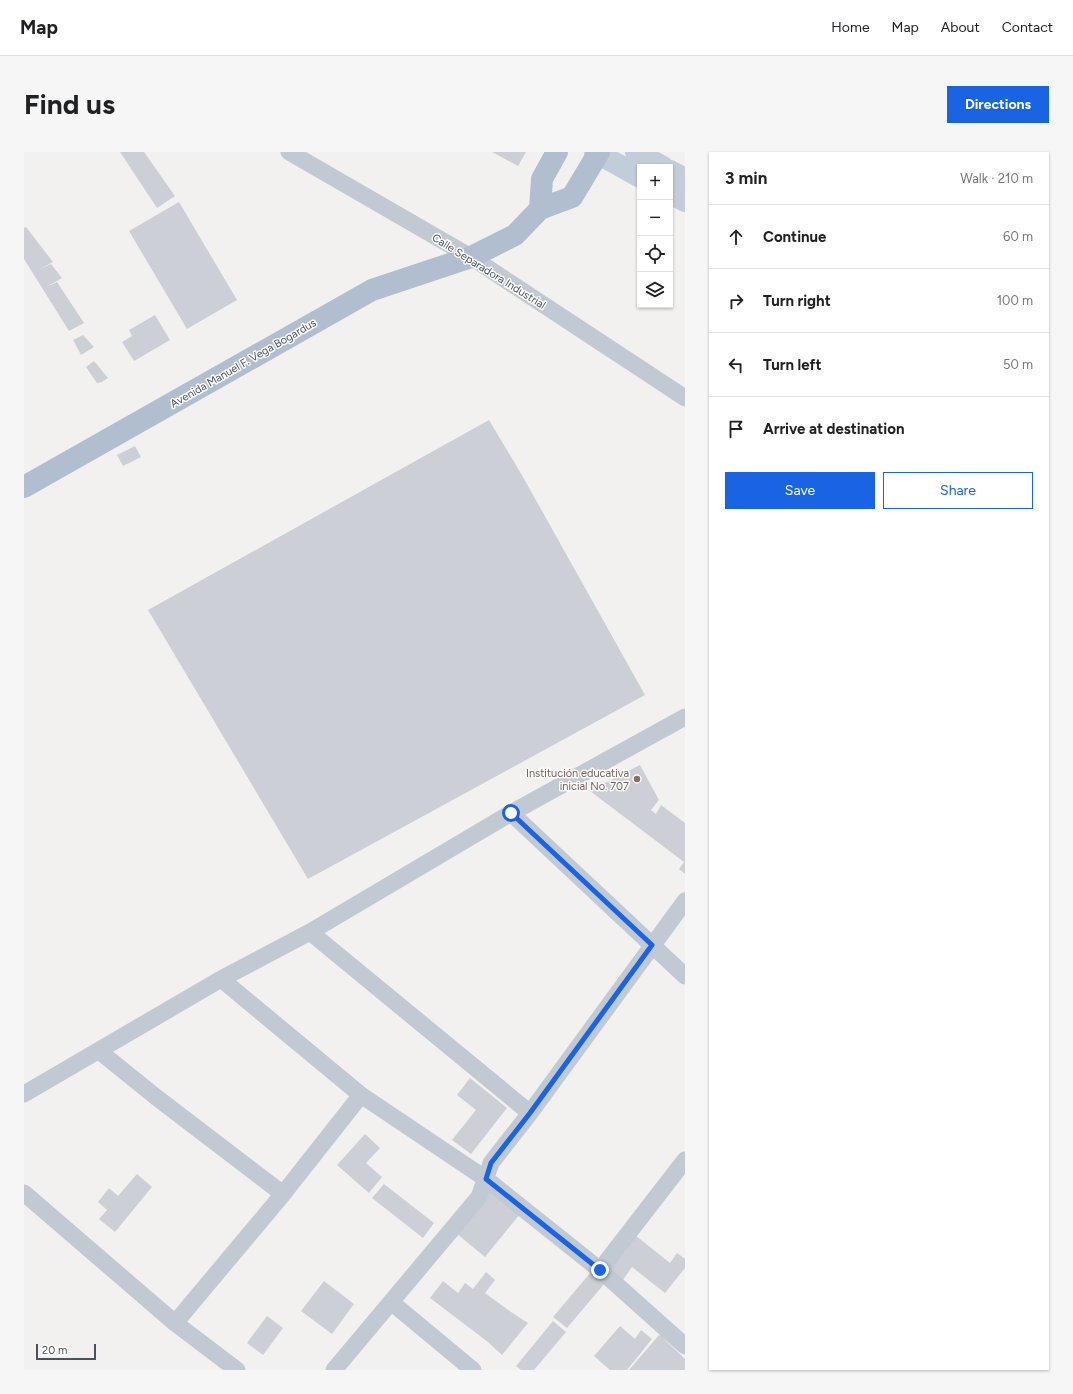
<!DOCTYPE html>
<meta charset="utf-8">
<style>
body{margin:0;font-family:Figtree,sans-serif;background:#f6f6f6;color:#202124}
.controls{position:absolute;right:12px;top:12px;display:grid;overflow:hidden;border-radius:0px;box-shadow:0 1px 3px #0004}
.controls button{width:36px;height:36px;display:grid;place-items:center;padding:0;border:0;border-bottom:1px solid #e0e0e0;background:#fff;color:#202124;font:20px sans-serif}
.scale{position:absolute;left:12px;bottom:10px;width:60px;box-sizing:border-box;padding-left:4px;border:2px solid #48525e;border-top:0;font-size:11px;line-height:14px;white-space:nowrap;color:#48525e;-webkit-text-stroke:3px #fff;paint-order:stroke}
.stop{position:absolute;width:12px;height:12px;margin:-9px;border:3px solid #1a63e3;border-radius:50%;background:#fff}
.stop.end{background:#1a63e3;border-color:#fff;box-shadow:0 1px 4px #0008}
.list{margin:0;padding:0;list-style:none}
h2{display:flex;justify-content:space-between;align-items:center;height:52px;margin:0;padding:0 16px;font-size:17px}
h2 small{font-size:13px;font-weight:400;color:#757577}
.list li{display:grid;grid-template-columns:26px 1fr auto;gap:12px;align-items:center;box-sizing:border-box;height:64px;padding:0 16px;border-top:1px solid #e0e0e0}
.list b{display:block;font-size:15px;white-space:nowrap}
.list em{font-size:13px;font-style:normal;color:#757577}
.actions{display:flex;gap:8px;padding:12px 16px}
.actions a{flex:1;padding:9px 0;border:1px solid #1a63e3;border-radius:0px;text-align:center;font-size:14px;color:#1a63e3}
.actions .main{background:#1a63e3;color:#fff}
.icon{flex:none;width:22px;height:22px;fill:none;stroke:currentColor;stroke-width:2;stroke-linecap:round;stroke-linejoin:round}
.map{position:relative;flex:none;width:661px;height:1218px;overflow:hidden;border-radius:0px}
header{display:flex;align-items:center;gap:24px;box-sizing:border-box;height:56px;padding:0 20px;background:#fff;border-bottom:1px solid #e0e0e0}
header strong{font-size:19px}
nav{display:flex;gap:22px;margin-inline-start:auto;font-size:14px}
.intro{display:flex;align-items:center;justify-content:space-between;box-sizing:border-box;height:96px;padding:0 24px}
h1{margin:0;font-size:28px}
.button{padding:10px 18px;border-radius:0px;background:#1a63e3;color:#fff;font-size:14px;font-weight:700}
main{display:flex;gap:24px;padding:0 24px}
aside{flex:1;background:#fff;border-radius:0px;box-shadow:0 1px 3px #0004}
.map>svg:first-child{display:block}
</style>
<header>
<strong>Map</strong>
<nav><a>Home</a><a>Map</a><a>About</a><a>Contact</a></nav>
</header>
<div class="intro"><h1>Find us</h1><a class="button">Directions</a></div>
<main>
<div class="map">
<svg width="661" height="1218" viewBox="0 0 661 1218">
<rect width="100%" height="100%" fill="#f3f1f0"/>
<path fill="#cccfd6" d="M96 0H120L151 44 133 56Z
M468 0H502L494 14Z
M155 50 213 148 163 177 105 79Z
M2 75 29 110 16 117 27 112 38 126 22 135 33 130 60 171 45 179 0 107V76Z
M131 163 146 188 110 209 98 190 108 184 105 178Z
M59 183 70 195 57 203 49 188Z
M70 209 84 226 78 230 73 231 62 215Z
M465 268 499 325 621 543 284 727 124 458Z
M111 294 117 305 99 314 93 303Z
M616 613 635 648 627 658 632 662 637 653 661 671V722L655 717 660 710 566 639Z
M446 926 483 956 447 1002 428 988 452 958 433 943Z
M341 982 356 996 342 1011 358 1025 345 1041 313 1013Z
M113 1022 128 1035 91 1080 75 1067 83 1058 74 1050 85 1036 94 1044Z
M360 1032 410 1071 399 1086 348 1046Z
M466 1038 496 1062 461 1105 432 1081Z
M611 1083 646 1111 653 1101 661 1107V1116L641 1141 608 1115 599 1128 585 1117Z
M462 1120 471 1128 461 1141 487 1160 504 1171 478 1203 464 1190 406 1146 419 1129 434 1141 441 1131 449 1137Z
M567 1120 581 1131 543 1176 529 1165Z
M300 1129 330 1152 308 1182 277 1159Z
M243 1164 259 1176 239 1203 223 1191Z
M529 1169 542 1180 510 1218H497L492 1214Z
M596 1174 611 1187 617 1178 628 1187 603 1218H586L570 1204Z
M637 1182 642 1189 661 1207V1218H605L635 1183 636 1184Z"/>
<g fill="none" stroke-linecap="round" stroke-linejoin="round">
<path stroke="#c1cad2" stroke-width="17" d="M265 0 447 105 661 246
M487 661 661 824
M286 780 506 961
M197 827 337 943 462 1027 576 1118 661 1194
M75 899 132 945 259 1042
M0 942 197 827 286 780 487 661 661 565
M0 1041 151 1171 213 1218
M576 1118 661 1008
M367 1150 449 1218
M151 1171 259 1042 337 943
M310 1218 455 1045 467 1011 506 961 661 749"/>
<path stroke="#c3ccd9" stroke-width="22" d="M571 0 616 25
M612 0 639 15
M646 19 661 27
M646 41 661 49"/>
<path stroke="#b0becf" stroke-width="22" d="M516 57 518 27 533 0
M0 335 348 138 447 105 491 83 516 57 548 45 575 0"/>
</g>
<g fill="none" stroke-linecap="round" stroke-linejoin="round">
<path stroke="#1a63e3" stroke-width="5" d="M487 661 628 793 506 961 467 1011 462 1027 576 1118"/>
</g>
<circle fill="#8d6e63" stroke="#fff" stroke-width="1.5" cx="613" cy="627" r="4"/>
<g text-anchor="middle" stroke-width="3" stroke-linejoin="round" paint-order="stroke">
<g font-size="11" fill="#48525e" stroke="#fff">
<text transform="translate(465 119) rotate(32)" y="4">Calle Separadora Industrial</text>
<text transform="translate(219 211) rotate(-30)" y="4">Avenida Manuel F. Vega Bogardus</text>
</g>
<g font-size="11" fill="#785e54" stroke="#fff" text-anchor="end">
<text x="605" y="625">Institución educativa<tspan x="605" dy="13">inicial No. 707</tspan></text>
</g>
</g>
</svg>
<div class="controls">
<button>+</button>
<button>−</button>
<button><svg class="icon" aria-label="locate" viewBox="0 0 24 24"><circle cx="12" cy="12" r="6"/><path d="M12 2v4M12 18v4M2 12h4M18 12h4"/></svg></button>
<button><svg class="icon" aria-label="layers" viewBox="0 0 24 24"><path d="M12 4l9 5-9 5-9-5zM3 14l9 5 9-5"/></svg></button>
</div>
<div class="scale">20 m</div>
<div class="stop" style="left:487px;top:661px"></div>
<div class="stop end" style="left:576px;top:1118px"></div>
</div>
<aside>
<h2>3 min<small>Walk · 210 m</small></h2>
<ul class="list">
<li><svg class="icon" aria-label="ahead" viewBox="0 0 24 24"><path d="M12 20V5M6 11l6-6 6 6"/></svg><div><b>Continue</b></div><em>60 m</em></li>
<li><svg class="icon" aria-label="right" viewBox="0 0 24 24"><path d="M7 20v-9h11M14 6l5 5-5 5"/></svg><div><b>Turn right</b></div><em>100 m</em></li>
<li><svg class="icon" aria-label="left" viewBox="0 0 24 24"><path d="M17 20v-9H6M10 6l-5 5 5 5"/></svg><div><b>Turn left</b></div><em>50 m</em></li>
<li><svg class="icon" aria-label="arrive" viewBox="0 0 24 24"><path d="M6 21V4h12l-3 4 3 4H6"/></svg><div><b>Arrive at destination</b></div></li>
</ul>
<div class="actions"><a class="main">Save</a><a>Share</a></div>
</aside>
</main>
